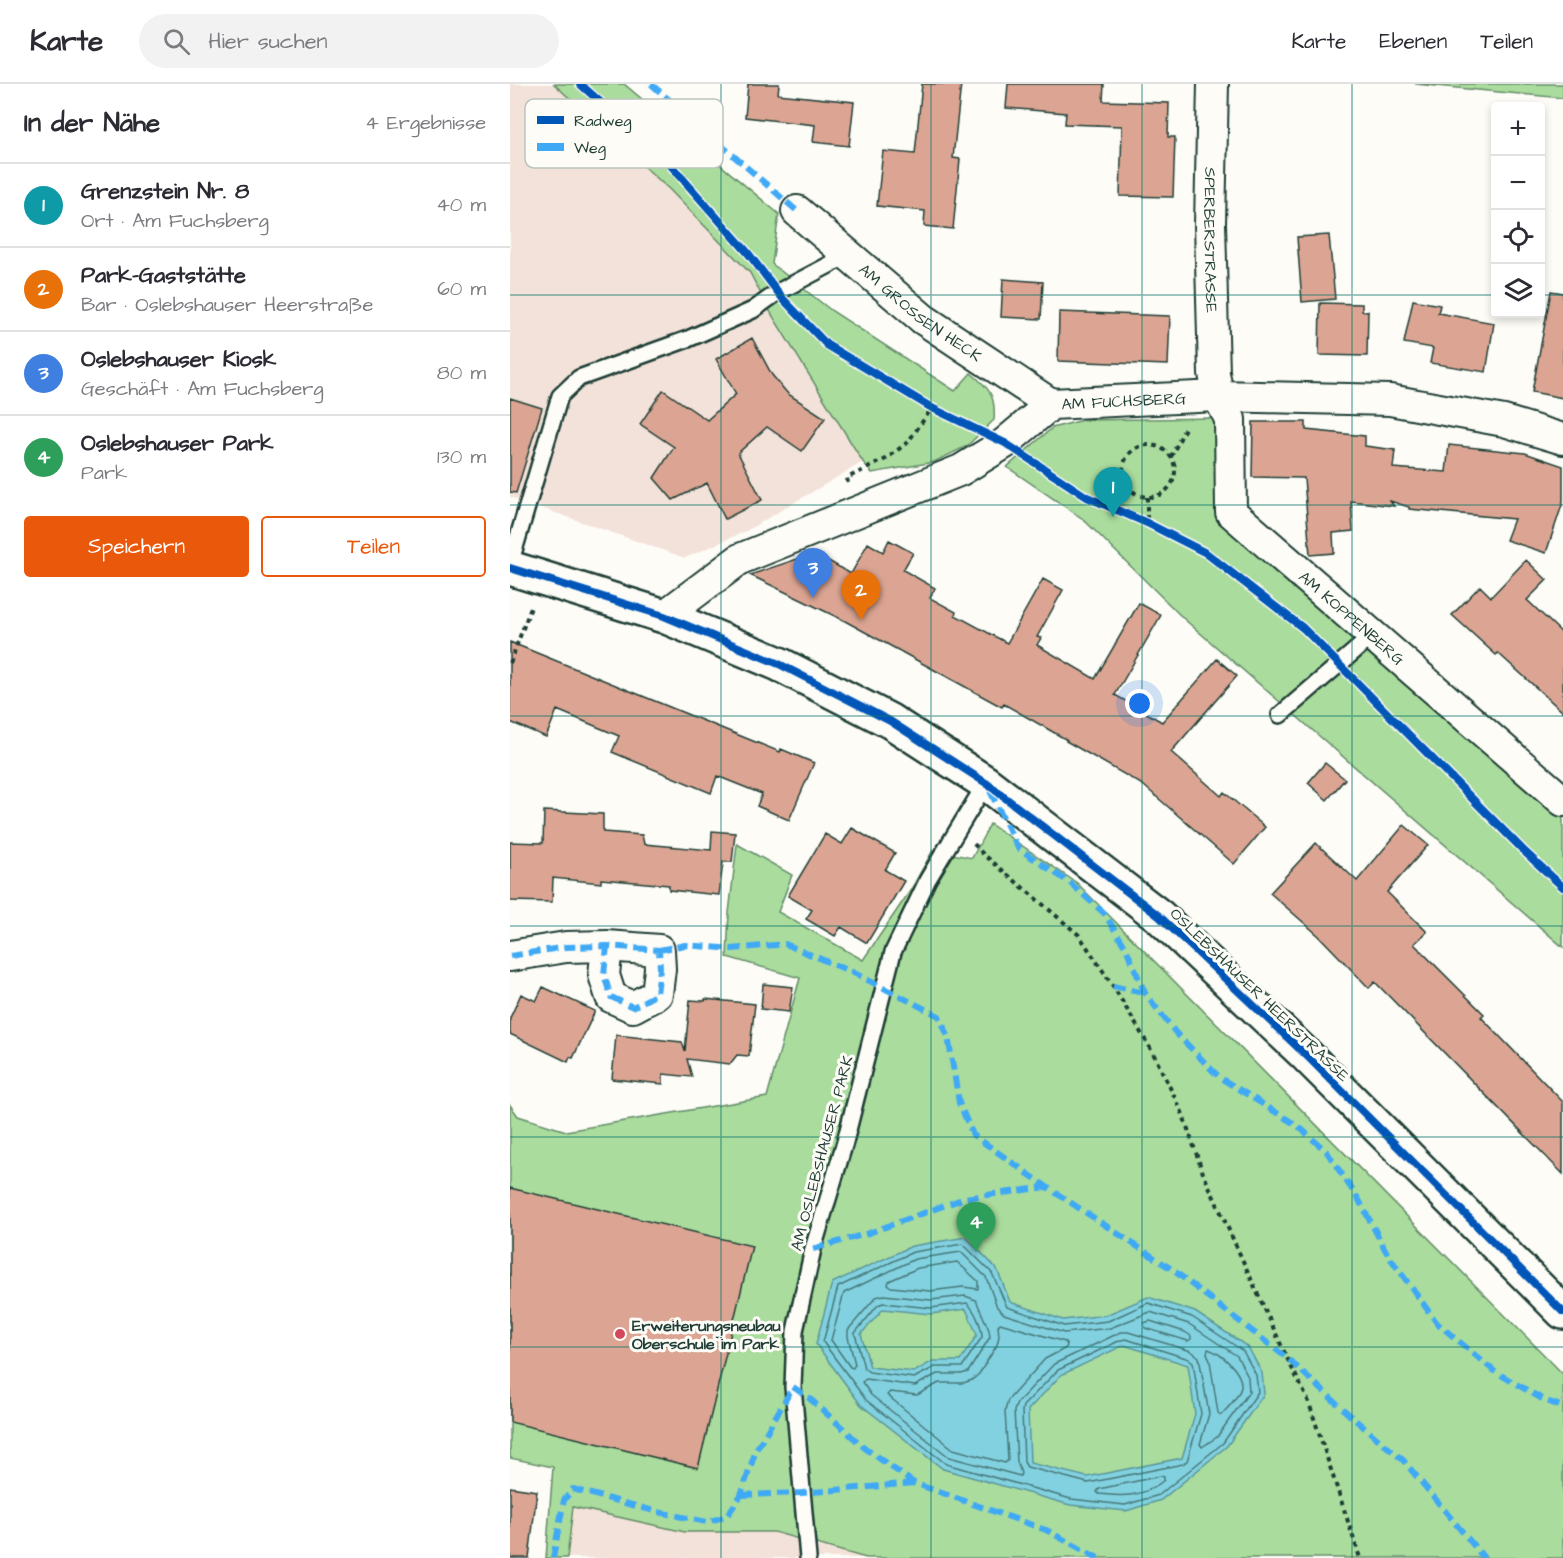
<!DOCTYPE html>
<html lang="de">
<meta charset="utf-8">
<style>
body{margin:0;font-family:"Architects Daughter",sans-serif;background:#f2f2f3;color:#2b2b33}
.controls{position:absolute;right:18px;top:18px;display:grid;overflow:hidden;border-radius:6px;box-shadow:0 3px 9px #0003}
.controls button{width:54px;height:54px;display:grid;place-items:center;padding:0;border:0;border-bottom:2px solid #e1e1e2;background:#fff;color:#2b2b33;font:30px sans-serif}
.you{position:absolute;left:630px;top:620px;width:21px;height:21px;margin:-15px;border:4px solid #fff;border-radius:50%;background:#1a73e8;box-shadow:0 0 0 9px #1a73e833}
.badge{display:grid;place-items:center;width:39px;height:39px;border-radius:50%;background:#ea580c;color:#fff;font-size:20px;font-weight:700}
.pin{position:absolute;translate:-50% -50px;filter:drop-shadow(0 2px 3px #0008)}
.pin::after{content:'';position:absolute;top:32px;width:21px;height:18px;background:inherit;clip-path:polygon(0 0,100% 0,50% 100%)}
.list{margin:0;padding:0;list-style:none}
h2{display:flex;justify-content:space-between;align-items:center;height:78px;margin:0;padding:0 24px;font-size:26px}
h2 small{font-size:20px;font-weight:400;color:#7c7c81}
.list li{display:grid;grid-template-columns:39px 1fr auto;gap:18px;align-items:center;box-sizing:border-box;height:84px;padding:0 24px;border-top:2px solid #e1e1e2}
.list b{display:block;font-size:22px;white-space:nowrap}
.list p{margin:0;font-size:20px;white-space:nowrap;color:#7c7c81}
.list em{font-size:20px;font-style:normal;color:#7c7c81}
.actions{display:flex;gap:12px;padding:18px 24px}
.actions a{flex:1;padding:14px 0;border:2px solid #ea580c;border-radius:6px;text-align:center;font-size:21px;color:#ea580c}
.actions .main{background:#ea580c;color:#fff}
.icon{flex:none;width:33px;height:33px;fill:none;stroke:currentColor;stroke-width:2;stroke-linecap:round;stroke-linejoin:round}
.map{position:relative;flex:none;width:1053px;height:1474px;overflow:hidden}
header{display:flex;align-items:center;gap:36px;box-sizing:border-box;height:84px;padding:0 30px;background:#fff;border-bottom:2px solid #e1e1e2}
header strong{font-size:28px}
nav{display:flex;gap:33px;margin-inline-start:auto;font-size:21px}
.search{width:420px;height:54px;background:#f2f2f3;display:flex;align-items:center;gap:15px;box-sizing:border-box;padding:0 21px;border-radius:33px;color:#7c7c81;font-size:22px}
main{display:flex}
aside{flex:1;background:#fff}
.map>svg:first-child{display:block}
</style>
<header>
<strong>Karte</strong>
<div class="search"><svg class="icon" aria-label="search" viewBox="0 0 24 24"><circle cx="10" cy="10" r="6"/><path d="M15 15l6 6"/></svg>Hier suchen</div>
<nav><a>Karte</a><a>Ebenen</a><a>Teilen</a></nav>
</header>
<main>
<aside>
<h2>In der Nähe<small>4 Ergebnisse</small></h2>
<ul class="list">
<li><span class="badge" style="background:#0f9aa8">1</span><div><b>Grenzstein Nr. 8</b><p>Ort · Am Fuchsberg</p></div><em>40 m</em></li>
<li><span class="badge" style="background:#e8710a">2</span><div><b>Park-Gaststätte</b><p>Bar · Oslebshauser Heerstraße</p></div><em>60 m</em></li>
<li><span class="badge" style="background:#3f7fe0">3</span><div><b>Oslebshauser Kiosk</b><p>Geschäft · Am Fuchsberg</p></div><em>80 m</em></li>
<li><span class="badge" style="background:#2e9e5b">4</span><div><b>Oslebshauser Park</b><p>Park</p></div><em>130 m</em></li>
</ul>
<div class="actions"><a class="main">Speichern</a><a>Teilen</a></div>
</aside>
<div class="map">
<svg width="1053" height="1474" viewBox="0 0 1053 1474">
<rect width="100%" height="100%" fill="#fdfcf7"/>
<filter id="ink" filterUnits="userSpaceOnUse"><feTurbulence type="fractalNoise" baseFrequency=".0167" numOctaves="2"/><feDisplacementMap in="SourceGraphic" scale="12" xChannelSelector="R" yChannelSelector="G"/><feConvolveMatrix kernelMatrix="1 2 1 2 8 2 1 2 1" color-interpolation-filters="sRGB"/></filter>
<g filter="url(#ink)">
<path fill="#f3e2d9" d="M0 0H44L160 106 240 189 262 231 353 378 236 447 175 474 0 413Z
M63 1423 175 1448H264L356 1474H57Z"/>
<path fill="#aadc9d" stroke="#648c68" stroke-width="1.5" d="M44 0H114L269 130 262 180 322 227 445 307 461 289C479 304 486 311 484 336L457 362 424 378 362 389 353 378 262 231 240 189 160 106Z
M905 0H1053V14Z
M706 334 730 449 1053 733V863L674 535 573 435 497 383 542 344 573 336Z
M480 740 567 799 1053 1290V1474H356L264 1448H175L63 1423 57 1474H36L43 1383 0 1374V1021L8 1032 56 1047 257 1013 290 894 217 873 219 829 227 760 282 791 268 828 353 876 400 807 423 766 462 774Z"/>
<path fill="#82d1e0" stroke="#5a969b" stroke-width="1.5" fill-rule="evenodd" d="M456 1153 487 1185 500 1218 553 1236 596 1231 638 1213 685 1228 738 1263 752 1289 754 1310 717 1362 651 1416 616 1427 560 1421 433 1385 351 1321 306 1260 322 1199 402 1162ZM373 1225 421 1230 456 1225 467 1251 450 1277H423L404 1288 360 1283 351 1250ZM614 1261 678 1281 685 1330 672 1374 577 1393 520 1379 518 1326 551 1291Z"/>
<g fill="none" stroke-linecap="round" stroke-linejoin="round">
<path stroke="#477879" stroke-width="1.5" d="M453 1160 482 1189 497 1223 554 1242 598 1237 638 1219 682 1233 733 1267 746 1291 748 1308 713 1359 649 1411 615 1421 561 1415 436 1380 356 1316 313 1258 328 1203 403 1168Z
M451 1168 476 1193 487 1223 494 1230 554 1249 600 1244 640 1228 679 1240 727 1272 738 1293 739 1308 707 1353 692 1363 690 1360 699 1330 689 1273 681 1267 618 1248H611L544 1280 507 1319 504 1327 507 1378 511 1389 510 1392 439 1373 361 1311 352 1298 356 1295 405 1302 427 1290H451L458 1288 480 1253 479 1246 466 1216 455 1212 421 1216 374 1211 366 1213 338 1246V1253L345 1280 343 1284 340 1283 321 1256 334 1209 405 1175Z
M447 1178 468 1197V1205L453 1203 420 1207 381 1203 378 1201 379 1197 408 1184Z
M373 1219 421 1224 457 1219C465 1226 472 1243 472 1253L452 1283H425L404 1294 359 1288 354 1284 345 1249 368 1221Z
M640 1237 675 1248 681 1252V1255L678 1257 635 1244 634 1239Z
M490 1239 555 1258 557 1261 556 1264 535 1275 498 1316 495 1327 498 1376 495 1379 443 1365 377 1311 380 1308 407 1311 429 1299H453L462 1296 469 1290 487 1261 489 1252 488 1242Z
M616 1255 679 1275 683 1278 691 1330 677 1377 673 1380 578 1399 517 1383 514 1378 512 1327 513 1322 548 1286 611 1256Z
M698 1265C711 1269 733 1288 731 1303 729 1312 717 1325 711 1331L708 1329 700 1277 697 1269Z
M651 1392 654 1393V1396C635 1413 613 1413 589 1410L587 1408 589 1405Z"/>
</g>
<path fill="#dca593" stroke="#1f3d34" stroke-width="1.5" d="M238 0H269L268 10 344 18 339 62 303 58 305 41 235 33Z
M412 0H451L443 74 450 75 443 145 414 142 415 127 367 122 373 67 405 70Z
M498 0H594L593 17 659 19 658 53H665L663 113 610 112 612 42 555 40 556 29 496 24Z
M819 151 825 215 792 218 787 153Z
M493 195 533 198 531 235 491 233Z
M1041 207 1053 209V314L1022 308Z
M903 216 930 221 928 229 984 239 976 288 920 279 923 264 894 259Z
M810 219 852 220V227H858L857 272 809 271Z
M549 228 660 232 658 281 548 277Z
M242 254 262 291 278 310 315 334 292 367 257 343 228 369 252 416 215 435 197 399 163 416 144 394 164 363 130 340 153 306 197 336 226 310 206 275Z
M0 314 32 324 6 409 0 408Z
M743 338H796V346L855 352V362L885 366 883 384 936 388 939 361 1015 369 1053 382V418L1036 469 996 456 1004 435 899 425V423L880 417 884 422 841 417 843 447 823 449 824 469 800 471 794 394 742 393Z
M379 456 403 469 393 486 425 504 420 514 446 528 445 531 497 559 533 495 553 506 527 553 531 554 527 561 585 595 629 519 651 531 605 611 652 638 707 575 727 592 661 668 711 712 714 708 755 743 724 780 633 701 556 657 557 656 494 620 492 623 335 537 240 491 305 469 341 490 358 459 373 468Z
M1016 476 1037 496 1017 516 1053 550V628L988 569 986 571 942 531 970 502 981 513Z
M0 558 270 668 271 665 304 679 279 736 247 722 252 710 207 692 201 709 102 668 109 652 47 626 36 653 0 638Z
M815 679 835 695 817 716 798 699Z
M34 727 93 730V748L132 751 134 760 201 766 202 747 225 749 222 778H213L209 811 159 806V801L91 795V799L43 794 42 818 0 817V758L33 759Z
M894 741 918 761 877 808 917 848 904 860 974 930 971 933 1053 1018V1090L865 898 859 904 809 852 760 809 806 759 847 797Z
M342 744 385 769 375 786 394 797 357 859 331 843 325 852 296 835 302 826 278 812 315 750 332 760Z
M253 900 283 903 279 928 251 925Z
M33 903 85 927 63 974 60 973 58 978 0 950V934L11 910 26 917Z
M195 915 245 920 239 972 227 971 220 980 177 975 182 993 153 990V1000L102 995 106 951 172 958 175 967 180 916 195 917Z
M0 1104 242 1162 188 1384 0 1338Z
M0 1403 27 1407 19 1474H0Z"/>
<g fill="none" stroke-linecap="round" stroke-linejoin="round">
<g stroke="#1f3d34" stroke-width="20">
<path id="service" d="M0 480 50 312 69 294 178 255 243 226 268 208 338 171
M770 631 862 552
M298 1474 283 1303 285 1247 303 1165 335 1058 383 868 418 795 476 699"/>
</g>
<g stroke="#1f3d34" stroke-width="34">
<g id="minor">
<path id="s1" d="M703 0 700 140 704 289 708 312 720 335 721 428 1053 717"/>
<path id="s2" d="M287 127 413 235 541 320"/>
<path id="s3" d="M154 532 230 475 451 386 495 359 541 320 708 312 880 316 994 337 1053 355"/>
<path d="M0 872 56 863 97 862 149 866 150 885 147 910 123 923 101 913 94 891 97 862"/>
</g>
</g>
<g stroke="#1f3d34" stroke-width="38">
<path id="secondary" d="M0 484 154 532 269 580 380 637 476 699 649 832 796 971 1053 1228"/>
</g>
<path stroke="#1f3d34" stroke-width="4" stroke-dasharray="4.5 4.5" stroke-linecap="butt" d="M613 387a26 26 0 1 1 52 0a26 26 0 1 1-52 0Z
M661 373 675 344
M338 399 337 394 376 375 398 358 422 324
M637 413V439
M0 579 21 523
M464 760 472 769 569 851 603 902 643 969 672 1028 693 1089 777 1274 798 1316 850 1474"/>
<use href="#service" stroke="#fdfcf7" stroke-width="15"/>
<use href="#minor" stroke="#fdfcf7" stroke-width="30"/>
<use href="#secondary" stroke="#fdfcf7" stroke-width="33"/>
<path stroke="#3fa9f5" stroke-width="6" stroke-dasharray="12 6" stroke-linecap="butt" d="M141 0 287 127
M480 707 508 764 560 799 594 829 616 864 635 909 665 948 709 993 788 1042 817 1068 849 1116 878 1171 927 1239 984 1287 1034 1316 1053 1323
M149 866 175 861 222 865 275 860 342 888 429 932 438 952 449 1019 463 1051 537 1103 663 1186 777 1274 844 1335 893 1376 974 1474
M0 872 56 863 97 862 149 866 150 885 147 910 123 923 101 913 94 891 97 862
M603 902 635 909
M303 1165 356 1150 455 1114 537 1103
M231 1411 292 1409 404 1399
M43 1474 54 1416 63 1405 148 1428 197 1438 217 1432 231 1411 246 1366 283 1303 299 1314 356 1365 404 1399 536 1446 588 1474"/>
<g stroke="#fdfcf7" stroke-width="11">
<path id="cycleway" d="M70 0 157 77 238 169 274 216 317 261 422 324 495 359 577 413 637 439 696 469 793 544 1016 769 1053 803
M0 484 154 532 269 580 380 637 476 699 649 832 796 971 1053 1228"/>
</g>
<use href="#cycleway" stroke="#0057b8" stroke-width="8"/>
</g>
</g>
<path fill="none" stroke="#0f766e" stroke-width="1.5" stroke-opacity="0.55" d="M211 0V1474M421 0V1474M632 0V1474M842 0V1474M0 211H986M1030 211H1053M0 421H1053M0 632H1053M0 842H1053M0 1053H1053M0 1263H1053"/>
<circle fill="#d1495b" stroke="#fdfcf7" stroke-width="2" cx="110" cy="1250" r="6"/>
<g text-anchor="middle" stroke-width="6" stroke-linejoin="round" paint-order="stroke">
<g font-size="16" fill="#1f3d34" stroke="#fdfcf7">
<text dy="6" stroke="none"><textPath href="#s1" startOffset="156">SPERBERSTRASSE</textPath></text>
<text dy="6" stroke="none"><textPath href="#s2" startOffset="160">AM GROSSEN HECK</textPath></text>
<text dy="6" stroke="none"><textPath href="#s3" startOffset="518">AM FUCHSBERG</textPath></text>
<text dy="6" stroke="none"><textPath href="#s1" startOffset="592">AM KOPPENBERG</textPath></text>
<text transform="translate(750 910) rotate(44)" y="6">OSLEBSHAUSER HEERSTRASSE</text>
<text transform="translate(311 1069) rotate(-75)" y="6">AM OSLEBSHAUSER PARK</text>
</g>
<g font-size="16" font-weight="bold" fill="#1f3d34" stroke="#fdfcf7" text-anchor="start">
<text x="122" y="1247">Erweiterungsneubau<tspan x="122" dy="18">Oberschule im Park</tspan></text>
</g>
</g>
<rect x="15" y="15" width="198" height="69" rx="9" fill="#fdfcf7" stroke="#bac3bc" stroke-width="1.5"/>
<rect x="27" y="32" width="27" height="8" fill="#0057b8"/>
<rect x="27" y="59" width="27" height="8" fill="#3fa9f5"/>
<g font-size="16" fill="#1f3d34">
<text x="64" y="42">Radweg</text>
<text x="64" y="69">Weg</text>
</g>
</svg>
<div class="controls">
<button>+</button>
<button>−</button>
<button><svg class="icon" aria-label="locate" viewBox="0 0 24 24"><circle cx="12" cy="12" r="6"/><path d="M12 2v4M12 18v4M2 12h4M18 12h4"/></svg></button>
<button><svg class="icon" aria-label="layers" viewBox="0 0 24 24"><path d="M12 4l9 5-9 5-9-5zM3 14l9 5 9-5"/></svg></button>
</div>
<div class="you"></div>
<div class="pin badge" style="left:603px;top:433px;background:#0f9aa8">1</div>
<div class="pin badge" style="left:351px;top:536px;background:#e8710a">2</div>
<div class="pin badge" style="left:303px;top:514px;background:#3f7fe0">3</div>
<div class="pin badge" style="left:466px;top:1168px;background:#2e9e5b">4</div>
</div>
</main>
